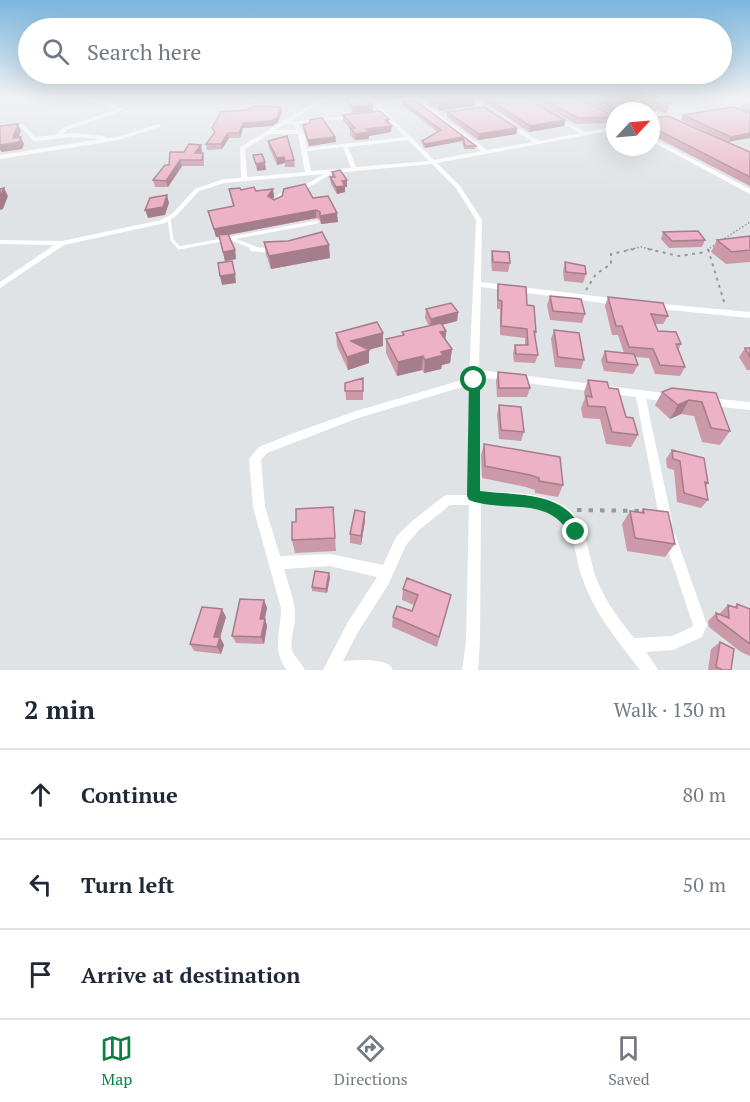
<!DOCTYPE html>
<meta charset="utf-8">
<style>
body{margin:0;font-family:"PT Serif",serif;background:#f6f6f7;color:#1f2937}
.compass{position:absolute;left:606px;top:102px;width:54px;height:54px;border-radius:50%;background:#fff;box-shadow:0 6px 24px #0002;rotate:64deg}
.stop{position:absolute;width:18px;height:18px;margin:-14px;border:4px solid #0b8043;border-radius:50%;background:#fff}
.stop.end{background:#0b8043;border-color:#fff;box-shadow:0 2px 6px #0008}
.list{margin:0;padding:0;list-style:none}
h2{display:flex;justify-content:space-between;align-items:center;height:78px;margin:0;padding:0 24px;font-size:26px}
h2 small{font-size:20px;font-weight:400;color:#747a83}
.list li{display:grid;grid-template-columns:39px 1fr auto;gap:18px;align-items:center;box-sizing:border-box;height:90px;padding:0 24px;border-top:2px solid #e0e1e3}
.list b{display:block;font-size:22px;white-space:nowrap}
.list em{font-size:20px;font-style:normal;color:#747a83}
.icon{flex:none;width:33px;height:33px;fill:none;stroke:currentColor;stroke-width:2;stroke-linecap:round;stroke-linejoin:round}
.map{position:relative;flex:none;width:750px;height:670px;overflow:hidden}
.search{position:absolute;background:#fff;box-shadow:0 6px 24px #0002;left:18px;right:18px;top:18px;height:66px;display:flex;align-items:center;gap:15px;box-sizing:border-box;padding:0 21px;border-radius:33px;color:#747a83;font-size:22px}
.sheet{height:348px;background:#fff}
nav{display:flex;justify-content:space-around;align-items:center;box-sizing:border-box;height:84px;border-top:2px solid #e0e1e3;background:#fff;font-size:16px;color:#747a83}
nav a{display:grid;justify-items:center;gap:3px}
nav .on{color:#0b8043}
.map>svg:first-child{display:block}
</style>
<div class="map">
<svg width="750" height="670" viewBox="0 0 750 670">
<rect width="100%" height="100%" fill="#dfe3e6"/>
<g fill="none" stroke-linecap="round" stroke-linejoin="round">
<path stroke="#96999b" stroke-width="1.5" stroke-dasharray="1.5 2" stroke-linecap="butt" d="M627 250 641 247 654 250
M707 250 750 222"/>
<path stroke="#96999b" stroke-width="2" stroke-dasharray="3 4.5" stroke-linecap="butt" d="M648 249 679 256 706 252
M708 249 725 305
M586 290 596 274 611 264V254L634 249"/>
<path stroke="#96999b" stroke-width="4" stroke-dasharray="4.5 7" stroke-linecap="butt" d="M577 510 643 511"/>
<path stroke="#fff" stroke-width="3" d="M169 219 172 240 179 248 317 222
M232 239 260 250
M280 250 316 242"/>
<path stroke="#fff" stroke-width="4.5" d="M252 249 273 251 289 249"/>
<path fill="#fff" fill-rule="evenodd" d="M27 98H37L0 104V102Z
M86 98H92L132 112 130 113 122 111 66 130 63 134 73 133 104 136 106 138 118 137 159 124 162 126 119 140 0 159V155L101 139 73 137 34 141 22 128 0 130V126L23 124 35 137 57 135 62 128 117 109Z
M322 98H327L289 122 355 115 357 116 355 117 298 124 305 137 307 148 405 137 367 98H371L377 103 403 98H411L379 106 410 136 413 137V139L434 160 481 151 412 98H417L487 150 533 142 467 98H472L539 141 580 133 554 119V117H556L586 132 615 126V130L437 163 460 186 482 220 481 282 619 299 623 302 619 305 481 287 479 370 672 394 676 395 677 398 676 401 672 402 646 399 672 521 670 525 666 527 662 525 660 521 636 397 479 377 478 415 480 491C507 493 537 491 561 504 589 519 587 560 599 585 608 605 621 622 634 638L672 636 692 627 693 625 664 538 665 534 670 532 675 534 707 625 702 637 673 650 646 652 655 665 658 670H640C618 641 594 613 582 577 574 556 576 525 553 512 534 502 502 504 481 502L480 642 478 670H462L466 642 469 505H450L419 530 406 545 388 585 358 632 343 661C359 660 375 658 390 665L393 670H323L348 622 377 577 330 566 284 569C288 584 295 600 295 616 295 627 290 639 292 650 294 657 302 663 305 670H287C271 649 281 632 281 608L253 507 249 459 259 447 291 434 356 411 469 378 476 220 456 188 432 164 333 173 302 191 284 195 282 197V202L276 206 273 204 277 200 276 197 280 193 298 189 324 174 224 183 199 191 176 216 165 223 64 245 0 288V282L54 245 0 244V240L62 241 161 220 172 214 195 189 223 179 241 178 240 147ZM293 124 296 130H275L283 125ZM270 134H298L305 172 247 177 245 149ZM408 140 429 161 356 167 348 147ZM343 147 351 168 311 171 307 151ZM469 385 468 495H448L444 496 411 522 396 537 383 565 330 554 280 556 265 507 261 460 267 453 358 418Z
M630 98H636L628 101 626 100Z
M750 103V105L723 110 721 109Z
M649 110H653L678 121 673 122 651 113V111H649Z
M651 137 750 189V194L651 141Z
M653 303 750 312V318L650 308 649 306Z
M709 398 750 402V410L705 405 704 402 705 399Z"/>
</g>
<path fill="#cc99a9" d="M342 98H365L373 105V111L353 113Z
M426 98H526L565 120 564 126 529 132 489 105 474 98 475 99V106L439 111 426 101Z
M529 98H579L615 117 613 123 576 124Z
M581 98H625L651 107 655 110 652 118 668 116 750 152V186L652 135 651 136V111H615V115Z
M640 98H672L673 100 671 105H666L668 108 666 114 641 102Z
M403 102 476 146 475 149H464L462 141 425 148 422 144V141L438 132 402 105Z
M744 103H750V113L742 109Z
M281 107 282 112 278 122 272 126 243 128 240 138H229L222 149 207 150 206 144 214 133 212 128Z
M447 112 517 128 516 134 478 140 447 117Z
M750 113 728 142 681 120 683 115Z
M343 115 389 119V123L391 132 369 136V139L355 140 350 135V128L343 121Z
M303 125 335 137 336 142 309 146 304 130Z
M268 141 294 160 295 167H285V163L277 165 269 147Z
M202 151 201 153H203L204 159V166H182L168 187H155L153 180 169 165 184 152Z
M332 172 347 180V187H345V192L337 194 331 184 330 177H332Z
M229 189 256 191 273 189 274 197 273 199 274 200 313 198 338 222 321 224 320 220 316 218 229 235 235 250 236 259 225 261 219 237H216L208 211 233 206Z
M663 232 705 240 702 247 669 248 661 239Z
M750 236V262L726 264 711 252 717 240Z
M264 242 330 258 271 269 266 255Z
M492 251 510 263 508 272 492 271 491 260Z
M565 262 586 274 583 283 564 281 563 271Z
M498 284 527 305 536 332 535 337 538 355 535 363 514 362 513 353 515 345H525V338L500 335V309H497V292Z
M550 296 585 314 582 323 550 320 547 305Z
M608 297 668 316 663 324H655L658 331 681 344 678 350 685 367 680 376 655 374 649 358 635 357 638 365 633 374 604 371 601 360 605 351 624 353 618 335H612L605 306Z
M426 309 458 312 457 321 442 325 446 331 445 339 452 349 450 363 442 365 441 369 424 373 422 370 397 376 386 353V339L402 336V332L429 326 425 318Z
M554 330 584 360 581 369 555 367 551 339Z
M336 333H383V346L369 350V363L348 370 337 346Z
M745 348H750V370H747L739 357Z
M498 372 530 388 527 397H497L496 381Z
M363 378V400H346L345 383Z
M588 380 609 388 638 435 631 447 606 444 600 419 583 418 581 408 585 398 584 392Z
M662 392 716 393 730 431 720 445 702 442 694 416 681 414 670 419 655 405Z
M499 405 524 432 521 441 499 439 497 415Z
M484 444 563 485 558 497 535 493V490L526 487 482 478 481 455Z
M672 450 708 483 706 486 708 500 701 508 677 502 674 470 667 468 666 459Z
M333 507 336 551 295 553 292 540Z
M643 509 675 544 665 557 627 551 622 524 630 511 640 513Z
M365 512V521L361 545 350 543V534Z
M330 577 327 593 312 591V587Z
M403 589 451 595 437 647 392 627 393 617 412 611 414 605 402 600Z
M264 600 267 608 265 619 267 626 264 644 236 643 232 636Z
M737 604 750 609V656L741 652 709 627 708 621 716 613 720 614V613L728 605 734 607Z
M226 617 220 637 224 645 221 654 194 651 190 644Z
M720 642 731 670H708L711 649Z"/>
<path fill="#a67d8a" d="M475 99V106L439 111V104Z
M373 105V111L353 113V107Z
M281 107 282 112 278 122 272 126 243 128 240 138 239 133 243 123Z
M565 120 564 126 529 132 530 126Z
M18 124 21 131 16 143 21 137 24 144 22 149 2 152 0 150V144L13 138Z
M392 126 391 132 369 136V139L355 140V134L366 129Z
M517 128 516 134 478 140 479 134Z
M228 133 229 138 222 149 221 144Z
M750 133V138L728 142 731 137Z
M335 137 336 142 309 146 308 140Z
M463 137 462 141 425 148V144Z
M201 145 202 151 197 159 195 153Z
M284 157 285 163 277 165V158Z
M180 160 182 166 168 187 166 181Z
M265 162 266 170 257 171 256 164Z
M347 180V187H345V192L337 194 336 187 342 181Z
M4 188 8 196 3 209 0 210V198Z
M273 189 274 197 269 205 268 196Z
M167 195 169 203 165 215 148 218 145 210Z
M316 210V218L216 237 214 229Z
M337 213 338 222 321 224 320 216Z
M329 245 330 258 271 269 269 256Z
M235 250 236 259 225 261 223 252Z
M235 274 236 283 222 285 220 276Z
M458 312 457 321 430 328 431 319Z
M446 331 445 345 440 332Z
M383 333V346L351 354V341Z
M452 349 450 363 442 365 441 369 424 373 425 360 441 352Z
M369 350V363L348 370 347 357Z
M423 356 422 370 397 376 398 362Z
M689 400 681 414 670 419 678 405Z
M365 512V521L361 545V536Z
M329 573 330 577 327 593 326 589Z
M264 600 267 608 263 626 260 619Z
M222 609 226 617 218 644 214 637Z
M265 619 267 626 264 644 261 637Z
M220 637 224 645 221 654 217 647Z"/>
<path fill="#edb2c5" stroke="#a67d8a" stroke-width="1.5" d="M346 98H365L373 105 353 107Z
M430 98H474L475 99 439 104Z
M487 98H526L565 120 530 126Z
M541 98H579L615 117 578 118Z
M595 98H625L651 107 655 110 651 111 652 118 668 116 750 152V177L654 128 651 130V111H618V110Z
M646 98H672L673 100 663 99 668 108Z
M415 100 476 146H465L463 137 425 144 422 141 441 130 403 102Z
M255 106 281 107 277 117 271 121 243 123 239 133H228L221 144H206L215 132 212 128 221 112 246 110Z
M484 107 517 128 479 134 447 112Z
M733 107 750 113V133L731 137 683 115Z
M380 111 389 119 385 120 392 126 366 129 369 132 355 134 350 128H355L343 115Z
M322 118 335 137 308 140 303 125 310 123V120Z
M18 124 13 138 21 137 19 142 0 145V126Z
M287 136 294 160 285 161 284 157 277 158 268 141Z
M189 144 201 145 195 153H203L202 160H180L166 181 153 180 165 165H169L170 152H184Z
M262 154 265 162 256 164 253 155Z
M340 170 347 180 342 181 345 186 336 187 330 177H335L332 172Z
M305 184 313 198 328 196 337 213 320 216V212L316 210 214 229 208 211 234 206 229 189 240 188 241 190 254 187 256 191 273 189 268 196 274 200 282 196 284 189Z
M4 188 0 198V189Z
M167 195 163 207 145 210 150 198Z
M698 231 705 240 672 241 663 232Z
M322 232 329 245 269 256 264 242 288 241Z
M228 234 235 250 223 252 219 235Z
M750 236V250L732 252 717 240Z
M492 251 509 252 510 263 493 262Z
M232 261 235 274 220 276 218 263Z
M565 262 585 266 586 274 566 272Z
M498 284 526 287 527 305 534 306 536 332 534 331 538 355 516 354 515 345H528L527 329 501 326 502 301 498 300Z
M550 296 581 299 585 314 553 311Z
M608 297 663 303 668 316 651 314 658 331 676 332 681 344H676L685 367 660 365 653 349 629 347 622 326H616Z
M451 303 458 312 431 319 426 309Z
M377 322 383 333 351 341 369 350 347 357 336 333Z
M441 323 446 331 440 332 452 349 441 352 443 355 425 360 423 356 398 362 386 339 404 335 402 332Z
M554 330 579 333 584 360 558 357Z
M745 348H750V357Z
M605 351 634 354 638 365 607 362Z
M498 372 526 375 530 388H499Z
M363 378V391H345V383Z
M588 380 607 382 609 388 618 389 626 417 633 418 638 435 612 432 605 407 588 406 586 396 592 397Z
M672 388 716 393 730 431 711 428 702 402 689 400 678 405 662 392Z
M499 405 521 407 524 432 501 430Z
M484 444 560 457 563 485 539 481V478L530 475 485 466Z
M672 450 704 458 708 483 705 482 708 500 684 493 680 461 673 459Z
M333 507 335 538 292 540V522H296V509Z
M643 509 668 512 675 544 635 538 630 511 644 513Z
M355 510 365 512 361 536 350 534Z
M315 571 329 573 326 589 312 587Z
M407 578 451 595 439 637 393 617 397 606 412 611 418 595 403 589Z
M240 599 264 600 260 619H265L261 637 232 636Z
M737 604 750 609V644L717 619 716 613 729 618 728 605 737 608Z
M202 607 222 609 214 637H220L217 647 190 644Z
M720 642 734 649 731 670H723L716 667Z"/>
<linearGradient id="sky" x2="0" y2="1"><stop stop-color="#7cb6de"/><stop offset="0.51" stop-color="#f1f2f4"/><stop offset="1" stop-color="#f1f2f4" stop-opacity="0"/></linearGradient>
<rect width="750" height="192" fill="url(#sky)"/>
<path fill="#0b8043" d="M474 376 480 380V491C520 496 565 490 583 532L581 537 576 539 571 537C550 494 506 514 469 500L467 496 469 380Z"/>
</svg>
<svg class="compass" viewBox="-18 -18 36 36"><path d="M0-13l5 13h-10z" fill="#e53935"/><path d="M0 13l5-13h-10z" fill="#747a83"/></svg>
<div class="stop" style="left:474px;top:380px"></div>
<div class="stop end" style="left:576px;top:532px"></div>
<div class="search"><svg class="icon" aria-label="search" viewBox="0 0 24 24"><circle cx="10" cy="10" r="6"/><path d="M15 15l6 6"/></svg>Search here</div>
</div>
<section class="sheet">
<h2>2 min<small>Walk · 130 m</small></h2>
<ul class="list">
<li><svg class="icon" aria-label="ahead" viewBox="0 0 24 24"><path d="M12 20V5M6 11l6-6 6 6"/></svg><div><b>Continue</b></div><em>80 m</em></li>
<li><svg class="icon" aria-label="left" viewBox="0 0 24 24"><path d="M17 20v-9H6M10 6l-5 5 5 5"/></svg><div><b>Turn left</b></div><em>50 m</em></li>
<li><svg class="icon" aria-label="arrive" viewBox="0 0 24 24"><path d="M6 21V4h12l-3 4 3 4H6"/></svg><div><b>Arrive at destination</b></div></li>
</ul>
</section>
<nav>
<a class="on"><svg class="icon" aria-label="map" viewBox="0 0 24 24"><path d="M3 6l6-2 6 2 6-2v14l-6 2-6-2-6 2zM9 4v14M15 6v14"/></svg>Map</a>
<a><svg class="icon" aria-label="directions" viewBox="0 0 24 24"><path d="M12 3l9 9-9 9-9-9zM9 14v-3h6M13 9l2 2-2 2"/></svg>Directions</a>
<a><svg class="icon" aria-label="saved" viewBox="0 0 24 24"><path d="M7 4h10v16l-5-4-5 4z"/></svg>Saved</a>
</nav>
